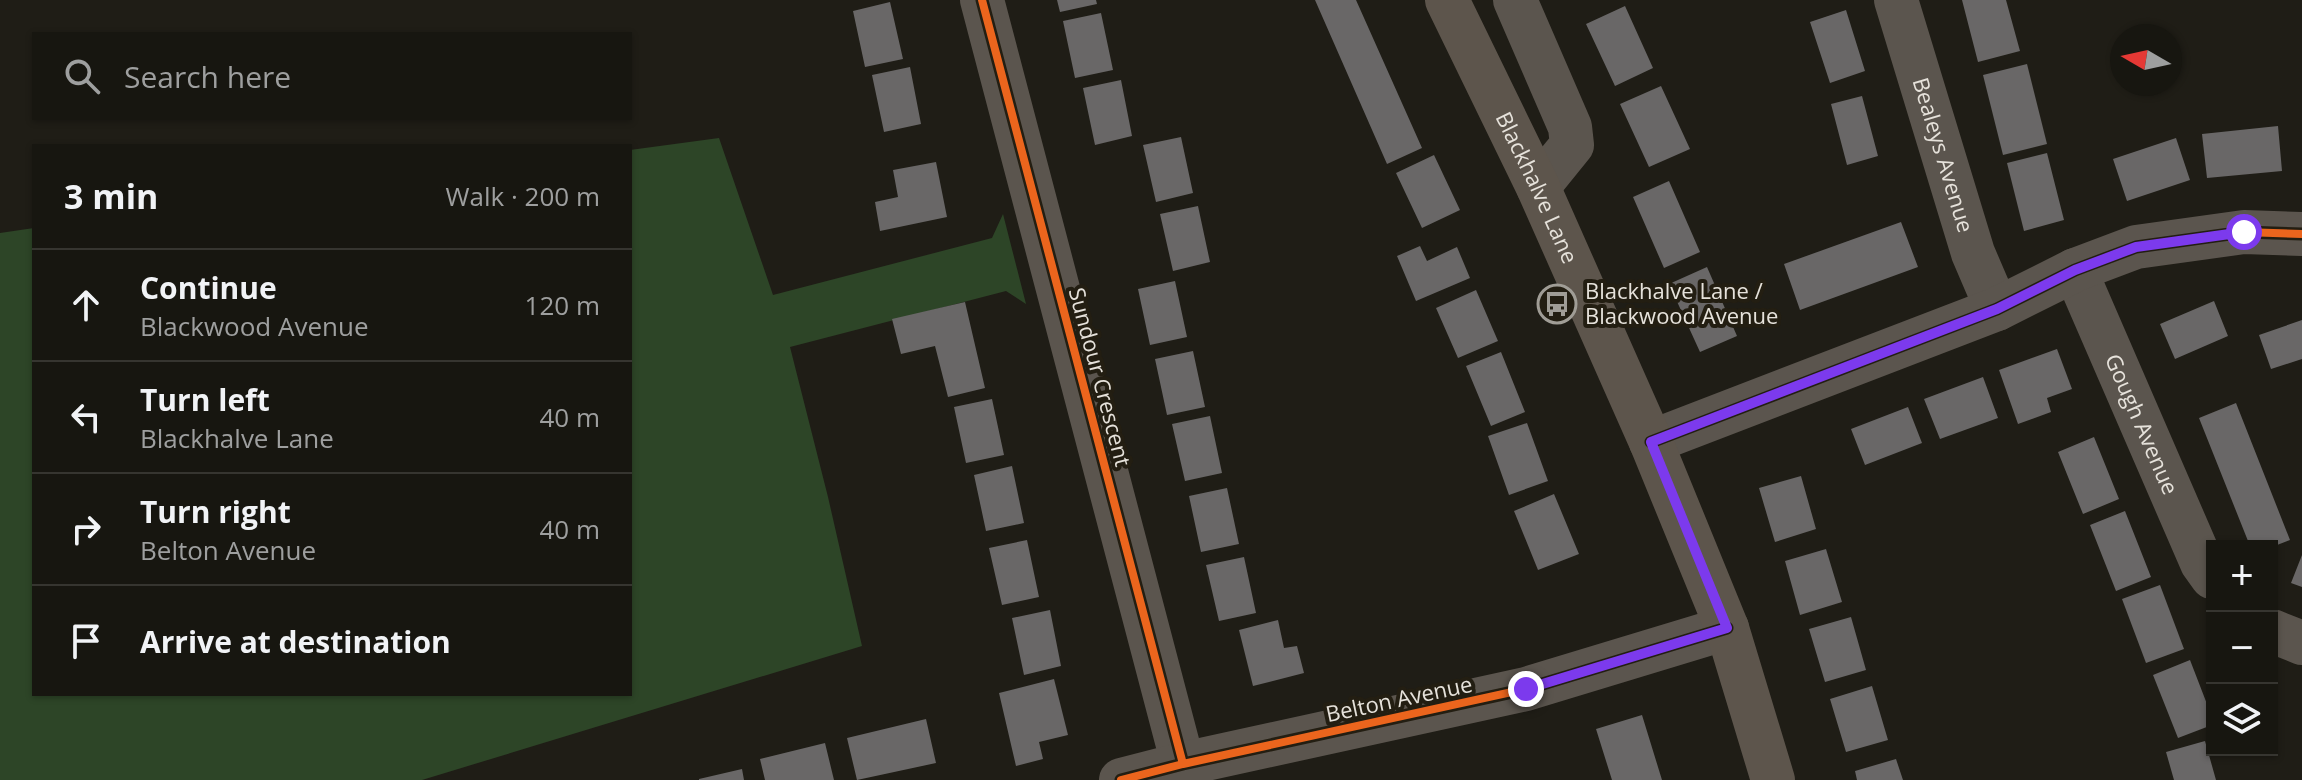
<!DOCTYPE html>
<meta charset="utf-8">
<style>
body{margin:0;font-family:"Open Sans",sans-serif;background:#24231e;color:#f1f3f6}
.controls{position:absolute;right:24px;bottom:24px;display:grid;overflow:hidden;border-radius:0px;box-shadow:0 2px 6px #0004}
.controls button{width:72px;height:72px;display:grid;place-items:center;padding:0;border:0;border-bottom:2px solid #363530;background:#171610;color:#f1f3f6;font:40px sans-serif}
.compass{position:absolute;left:2110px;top:24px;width:72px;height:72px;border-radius:50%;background:#171610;box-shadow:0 2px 6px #0004;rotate:279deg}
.stop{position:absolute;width:24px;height:24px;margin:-18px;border:6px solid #7c3aed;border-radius:50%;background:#fff}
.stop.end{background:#7c3aed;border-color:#fff;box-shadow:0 2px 8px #0008}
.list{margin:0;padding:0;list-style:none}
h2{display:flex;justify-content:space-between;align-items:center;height:104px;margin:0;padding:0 32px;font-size:34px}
h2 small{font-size:26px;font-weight:400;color:#9e9f9f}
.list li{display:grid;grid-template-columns:52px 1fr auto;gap:24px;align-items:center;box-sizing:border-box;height:112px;padding:0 32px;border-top:2px solid #363530}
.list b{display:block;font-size:30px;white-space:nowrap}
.list p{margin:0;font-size:26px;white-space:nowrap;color:#9e9f9f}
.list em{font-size:26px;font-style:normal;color:#9e9f9f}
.icon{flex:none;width:44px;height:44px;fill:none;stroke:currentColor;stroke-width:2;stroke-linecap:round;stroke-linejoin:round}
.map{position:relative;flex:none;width:2302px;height:780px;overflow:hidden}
.search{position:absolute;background:#171610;box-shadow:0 2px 6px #0004;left:32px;top:32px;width:600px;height:88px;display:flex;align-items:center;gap:20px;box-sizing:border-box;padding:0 28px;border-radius:0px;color:#9e9f9f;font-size:30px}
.panel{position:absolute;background:#171610;box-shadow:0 2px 6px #0004;left:32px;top:144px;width:600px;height:552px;border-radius:0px}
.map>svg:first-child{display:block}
</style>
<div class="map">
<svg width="2302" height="780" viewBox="0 0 2302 780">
<rect width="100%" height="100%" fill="#1f1d16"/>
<path fill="#2d4527" d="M719 138 773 295 992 238 1003 214 1026 304 1006 291 790 347 828 497 862 646 422 780H0V233L34 228V694H630V150Z"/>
<path fill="#696767" d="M1057 0H1096L1097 4 1060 12Z
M1315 0H1356L1422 148 1387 164Z
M1962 0H2006L2020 51 1978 62Z
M890 2 903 59 865 67 853 11Z
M1625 6 1653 68 1615 86 1586 24Z
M1846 10 1865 71 1830 83 1810 22Z
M1101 13 1113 70 1075 78 1063 21Z
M2027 64 2047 144 2003 155 1983 75Z
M910 67 921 124 884 132 872 75Z
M1121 80 1132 136 1095 145 1083 88Z
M1661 86 1690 149 1649 167 1620 104Z
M1862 96 1878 156 1847 165 1831 104Z
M2278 126 2282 171 2207 178 2202 134Z
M1181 137 1193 193 1156 202 1143 145Z
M2176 138 2190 180 2127 201 2113 159Z
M2047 153 2064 220 2024 231 2007 163Z
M1434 155 1460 210 1422 228 1396 173Z
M936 162 947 217 880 231 875 202 898 197 893 170Z
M1669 181 1700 252 1664 268 1633 197Z
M1198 206 1210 262 1173 271 1160 214Z
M1901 222 1918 267 1800 310 1784 264Z
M1420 246 1427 261 1457 247 1470 278 1416 301 1397 256Z
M1707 267 1737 336 1700 352 1669 284Z
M1175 281 1187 337 1150 345 1138 289Z
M1476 290 1498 341 1458 358 1436 308Z
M2214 301 2228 336 2175 359 2160 324Z
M965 302 985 388 948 397 935 346 901 354 892 319Z
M2302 320V359L2271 369 2259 335Z
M2057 349 2072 389 2047 398 2051 412 2018 424 1999 370Z
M1193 351 1205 407 1167 415 1155 359Z
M1501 352 1525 412 1491 426 1466 366Z
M1983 377 1998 418 1940 439 1924 399Z
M992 399 1004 455 966 463 954 407Z
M2236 403 2290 540 2272 547 2250 546 2199 418Z
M1908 407 1922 443 1865 465 1851 429Z
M1210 416 1222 473 1185 481 1172 424Z
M1527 423 1548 481 1509 495 1488 436Z
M2094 437 2119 499 2083 514 2058 452Z
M1012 466 1024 523 986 531 974 475Z
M1801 476 1816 529 1775 542 1759 488Z
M1227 488 1239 544 1201 552 1189 496Z
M1554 494 1579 554 1538 570 1514 511Z
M2125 511 2151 577 2116 591 2090 525Z
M1027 540 1039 597 1002 605 989 548Z
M1826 549 1842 602 1800 615 1785 561Z
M2302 555V587L2291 583Z
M1244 557 1256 613 1219 621 1206 565Z
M2160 585 2184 649 2146 663 2122 599Z
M1050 610 1061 666 1024 675 1012 618Z
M1851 617 1866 670 1825 682 1809 629Z
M1278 620 1284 648 1297 646 1304 673 1253 686 1239 630Z
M2190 660 2212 717V725L2178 738 2153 675Z
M1054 679 1068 735 1039 742 1043 759 1016 766 999 693Z
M1872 686 1888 740 1846 752 1830 699Z
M1642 715 1662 780H1612L1596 729Z
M926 719 936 763 857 780 847 738Z
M2205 741 2216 780H2174L2166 752Z
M825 743 834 780H765L760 759Z
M1896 759 1903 780H1857L1855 771Z
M742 769 744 780H699V779Z"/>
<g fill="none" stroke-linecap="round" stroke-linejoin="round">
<g stroke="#5b554e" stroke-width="44">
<path d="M982 0 1183 764"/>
<path d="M1515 0 1570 127 1572 145 1538 187"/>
<path id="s1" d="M1896 0 1973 253 1997 309"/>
<path id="s2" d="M2075 270 2202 563 2212 577"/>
<path d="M1651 442 1997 309 2075 270 2136 247 2244 232 2302 234"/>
<path d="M2272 631 2302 643"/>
<path d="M1121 780 1183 764 1526 689 1727 628"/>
</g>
<path stroke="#5d554c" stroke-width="44" id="s3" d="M1447 0 1538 187 1651 442 1727 628 1773 780"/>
<g stroke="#231e12" stroke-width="13">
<path id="cycleway" d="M982 0 1183 764
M1651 442 1997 309 2075 270 2136 247 2244 232 2302 234
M1121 780 1183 764 1526 689 1727 628"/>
</g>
<use href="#cycleway" stroke="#eb651d" stroke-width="8"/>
</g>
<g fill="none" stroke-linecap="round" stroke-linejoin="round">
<path stroke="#7c3aed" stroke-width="10" d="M1526 689 1727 628 1651 442 1997 309 2075 270 2136 247 2244 232"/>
</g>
<defs>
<g id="bus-ring" transform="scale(2)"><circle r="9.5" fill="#231e12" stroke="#a09d96" stroke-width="1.5"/><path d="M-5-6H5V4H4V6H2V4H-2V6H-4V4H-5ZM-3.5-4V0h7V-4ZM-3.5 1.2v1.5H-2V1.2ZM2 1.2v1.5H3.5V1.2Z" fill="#a09d96"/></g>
</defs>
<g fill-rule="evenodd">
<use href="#bus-ring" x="1557" y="304"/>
</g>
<g text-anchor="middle" stroke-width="8" stroke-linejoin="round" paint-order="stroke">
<g font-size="22" fill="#e6e2db" stroke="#231e12">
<text dy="8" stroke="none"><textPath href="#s1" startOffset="162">Bealeys Avenue</textPath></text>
<text dy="8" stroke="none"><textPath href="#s3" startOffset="208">Blackhalve Lane</textPath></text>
<text transform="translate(1100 377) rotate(75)" y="8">Sundour Crescent</text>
<text dy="8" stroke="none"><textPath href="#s2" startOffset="168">Gough Avenue</textPath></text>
<text transform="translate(1399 699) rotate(-12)" y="8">Belton Avenue</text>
</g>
<g font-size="22" fill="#e6e2db" stroke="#231e12" text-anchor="start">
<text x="1585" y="299">Blackhalve Lane /<tspan x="1585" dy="25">Blackwood Avenue</tspan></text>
</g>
</g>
</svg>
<div class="controls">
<button>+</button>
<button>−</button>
<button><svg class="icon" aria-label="layers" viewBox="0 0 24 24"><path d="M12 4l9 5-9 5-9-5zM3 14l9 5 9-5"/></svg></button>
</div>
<svg class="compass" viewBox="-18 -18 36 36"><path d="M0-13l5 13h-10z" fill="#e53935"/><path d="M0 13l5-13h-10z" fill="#9e9f9f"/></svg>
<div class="stop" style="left:2244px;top:232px"></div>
<div class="stop end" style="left:1526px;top:689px"></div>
<div class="search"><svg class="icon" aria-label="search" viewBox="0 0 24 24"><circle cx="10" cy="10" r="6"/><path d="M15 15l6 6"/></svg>Search here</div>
<section class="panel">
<h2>3 min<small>Walk · 200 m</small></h2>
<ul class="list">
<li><svg class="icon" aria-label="ahead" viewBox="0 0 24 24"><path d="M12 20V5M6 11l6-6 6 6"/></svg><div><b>Continue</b><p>Blackwood Avenue</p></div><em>120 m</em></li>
<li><svg class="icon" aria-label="left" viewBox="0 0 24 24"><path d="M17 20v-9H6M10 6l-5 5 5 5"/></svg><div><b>Turn left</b><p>Blackhalve Lane</p></div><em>40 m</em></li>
<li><svg class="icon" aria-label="right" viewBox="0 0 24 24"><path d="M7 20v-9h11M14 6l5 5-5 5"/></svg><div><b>Turn right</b><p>Belton Avenue</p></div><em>40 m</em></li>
<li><svg class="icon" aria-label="arrive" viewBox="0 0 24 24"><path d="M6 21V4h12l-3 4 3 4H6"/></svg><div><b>Arrive at destination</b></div></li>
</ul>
</section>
</div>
